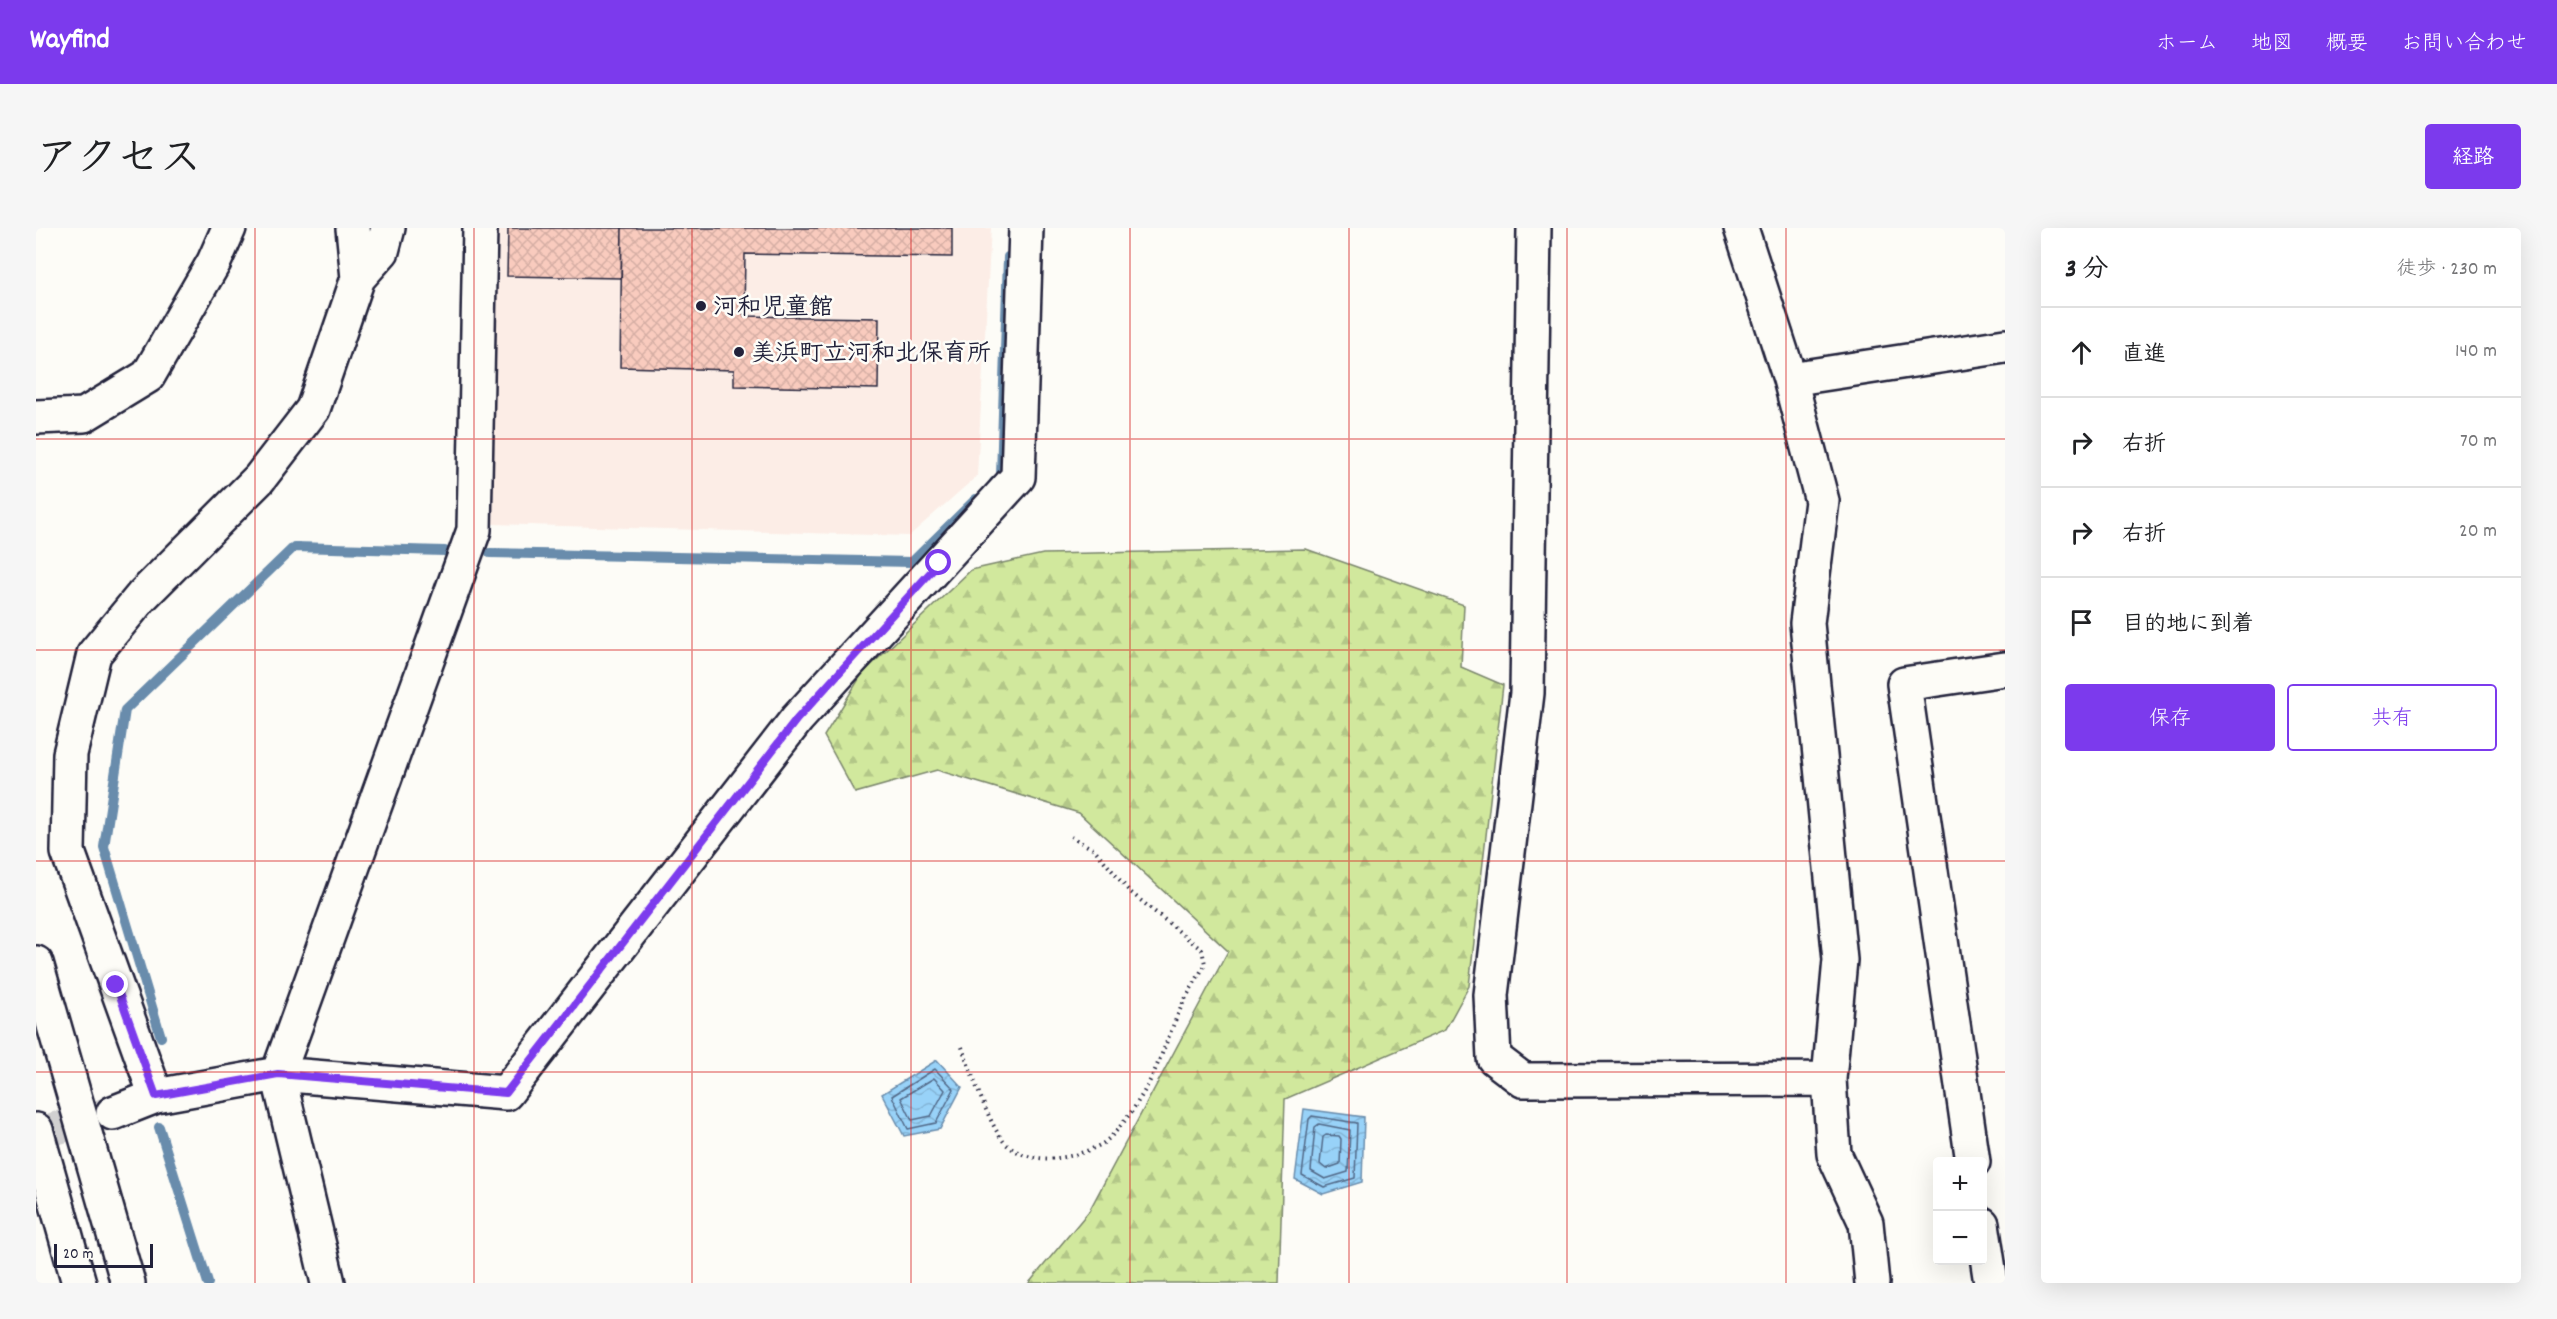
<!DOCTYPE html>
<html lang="ja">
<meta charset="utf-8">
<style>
body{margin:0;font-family:Dekko,"Klee One",sans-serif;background:#f6f6f6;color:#202124}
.controls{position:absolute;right:18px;bottom:18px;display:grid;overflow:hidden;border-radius:6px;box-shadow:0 6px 24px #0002}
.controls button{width:54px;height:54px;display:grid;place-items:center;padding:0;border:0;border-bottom:2px solid #e0e0e0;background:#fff;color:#202124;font:30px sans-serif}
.scale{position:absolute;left:18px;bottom:15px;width:99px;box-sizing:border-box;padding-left:6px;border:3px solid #22223b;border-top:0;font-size:16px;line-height:21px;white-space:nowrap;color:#22223b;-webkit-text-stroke:4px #fdfcf7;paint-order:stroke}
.stop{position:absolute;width:18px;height:18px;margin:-14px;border:4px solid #7c3aed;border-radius:50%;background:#fff}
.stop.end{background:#7c3aed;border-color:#fff;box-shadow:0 2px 6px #0008}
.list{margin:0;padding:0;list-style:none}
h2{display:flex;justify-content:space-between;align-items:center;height:78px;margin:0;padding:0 24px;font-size:26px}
h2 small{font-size:20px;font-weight:400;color:#757577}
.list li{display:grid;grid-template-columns:39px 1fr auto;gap:18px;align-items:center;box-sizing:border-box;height:90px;padding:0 24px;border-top:2px solid #e0e0e0}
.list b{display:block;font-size:22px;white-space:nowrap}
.list em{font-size:20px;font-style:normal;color:#757577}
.actions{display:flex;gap:12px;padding:18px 24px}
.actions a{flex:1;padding:14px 0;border:2px solid #7c3aed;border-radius:6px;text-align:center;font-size:21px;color:#7c3aed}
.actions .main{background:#7c3aed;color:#fff}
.icon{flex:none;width:33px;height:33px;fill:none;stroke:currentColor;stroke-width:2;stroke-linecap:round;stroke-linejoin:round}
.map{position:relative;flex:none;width:1969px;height:1055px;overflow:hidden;border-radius:6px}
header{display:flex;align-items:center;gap:36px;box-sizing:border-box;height:84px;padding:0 30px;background:#7c3aed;color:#fff}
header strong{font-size:28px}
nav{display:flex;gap:33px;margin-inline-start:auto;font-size:21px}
.intro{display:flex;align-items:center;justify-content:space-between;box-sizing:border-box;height:144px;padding:0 36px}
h1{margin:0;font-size:42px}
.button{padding:15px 27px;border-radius:6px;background:#7c3aed;color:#fff;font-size:21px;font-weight:700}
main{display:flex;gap:36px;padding:0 36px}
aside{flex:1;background:#fff;border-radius:6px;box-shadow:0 6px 24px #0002}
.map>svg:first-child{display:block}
</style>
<header>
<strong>Wayfind</strong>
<nav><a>ホーム</a><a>地図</a><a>概要</a><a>お問い合わせ</a></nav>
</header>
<div class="intro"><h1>アクセス</h1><a class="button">経路</a></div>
<main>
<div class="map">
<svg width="1969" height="1055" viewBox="0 0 1969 1055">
<defs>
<pattern id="forest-firs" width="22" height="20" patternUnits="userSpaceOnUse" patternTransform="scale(1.5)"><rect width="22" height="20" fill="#d1e89d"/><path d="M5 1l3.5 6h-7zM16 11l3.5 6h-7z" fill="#b3c788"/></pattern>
<pattern id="water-waves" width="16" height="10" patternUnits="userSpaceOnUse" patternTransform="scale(1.5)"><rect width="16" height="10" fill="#98d2f8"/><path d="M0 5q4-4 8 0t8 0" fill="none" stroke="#83b4d6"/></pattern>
<pattern id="building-cross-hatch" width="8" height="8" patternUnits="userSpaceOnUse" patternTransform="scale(1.5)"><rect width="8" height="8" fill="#f9cbbe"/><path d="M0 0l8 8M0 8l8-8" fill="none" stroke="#d5aea4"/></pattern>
</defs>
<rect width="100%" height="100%" fill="#fdfcf7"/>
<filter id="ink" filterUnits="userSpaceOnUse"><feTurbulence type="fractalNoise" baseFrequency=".0167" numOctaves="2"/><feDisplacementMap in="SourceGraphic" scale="12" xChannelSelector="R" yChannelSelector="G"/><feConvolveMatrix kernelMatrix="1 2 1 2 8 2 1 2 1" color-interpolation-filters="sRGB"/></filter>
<g filter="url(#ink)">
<path fill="#fcede6" d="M459 0H955L941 248 873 308 457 296Z"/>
<path fill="url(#forest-firs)" stroke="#7a856c" stroke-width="1.5" d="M1270 321 1428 377 1425 439 1467 457 1433 758 1409 802 1249 871 1243 1055H993L1053 983 1192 723 1043 585 901 542 819 565 788 508 826 446 935 342 1007 326Z"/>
<path fill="url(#water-waves)" stroke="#698cac" stroke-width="1.5" d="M901 832 926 859 904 901 868 908 846 866Z
M1268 881 1328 889 1326 954 1287 966 1259 951Z"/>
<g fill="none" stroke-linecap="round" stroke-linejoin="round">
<path stroke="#516887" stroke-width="1.5" d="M899 841 918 861 900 895 872 901 856 868Z
M898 850 909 862 895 888 876 892 865 870Z
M1276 888 1321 895 1319 950 1288 959 1266 947 1273 891Z
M1283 896 1314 902 1312 944 1289 951 1275 943 1279 899Z
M1290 907 1303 908 1305 911 1304 936 1290 941 1284 936 1287 909Z"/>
<path stroke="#698cac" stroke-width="10" d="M958 254 965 248 972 29
M454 325 876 334 940 271
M125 809 68 619 89 482 258 319 409 323
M123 899 172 1055"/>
</g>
<path fill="url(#building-cross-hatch)" stroke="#22223b" stroke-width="1.5" d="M472 0H586L585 50 471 48Z
M586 0H916V29L709 26 708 88 843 90 842 161 698 158V142L584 139Z"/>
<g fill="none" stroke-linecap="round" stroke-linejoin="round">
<path stroke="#d1d0d1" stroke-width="33" stroke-dasharray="33 16" stroke-linecap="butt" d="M0 906 74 885"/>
<g stroke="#22223b" stroke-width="38">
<path id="minor" d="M317 0 322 50
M1498 0 1491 465 1455 767 1458 830 1487 852 1793 851
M1705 0 1754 151 1786 273 1771 395 1804 732 1793 851 1798 926 1830 995 1836 1055
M1754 151 1969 118
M0 189 48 187 112 148 178 34 193 0
M120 868 32 624 34 526 58 426 106 368 223 251 277 181 322 50 346 23 352 0
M77 885 120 868 242 846 470 865 761 491 982 249 990 0
M1937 934 1868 456 1969 441
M1946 996 1955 1055
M292 1055 242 846 438 302 444 0"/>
</g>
<g stroke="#22223b" stroke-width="38">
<path id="motorway" d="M0 735 92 1055
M0 902 43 1055"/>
</g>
<path stroke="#22223b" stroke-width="4" stroke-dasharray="1.5 4.5" stroke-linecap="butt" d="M926 819C933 839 956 905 971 917 998 939 1038 931 1066 916 1076 910 1095 886 1101 875 1121 845 1129 815 1143 784 1150 767 1161 752 1169 736L1166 722 1093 663 1059 622 1035 609"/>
<use href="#minor" stroke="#fdfcf7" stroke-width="33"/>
<use href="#motorway" stroke="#fdfcf7" stroke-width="33"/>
</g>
</g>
<g fill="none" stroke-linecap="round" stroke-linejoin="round" filter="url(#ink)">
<path stroke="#7c3aed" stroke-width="8" d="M80 757 120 868 242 846 470 865 761 491 903 335"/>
</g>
<path fill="none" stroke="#d62828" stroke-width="1.5" stroke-opacity="0.55" d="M219 0V1055M438 0V1055M656 0V1055M875 0V1055M1094 0V1055M1313 0V1055M1531 0V1055M1750 0V1055M0 211H1969M0 422H1969M0 633H1969M0 844H1969"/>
<g fill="#22223b" stroke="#fdfcf7" stroke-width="2">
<circle cx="665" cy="78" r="6"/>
<circle cx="703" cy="124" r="6"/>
</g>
<g text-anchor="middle" stroke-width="5" stroke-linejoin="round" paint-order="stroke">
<g font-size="24" font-weight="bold" fill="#22223b" stroke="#fdfcf7" text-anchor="start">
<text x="677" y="86">河和児童館</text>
<text x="715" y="132">美浜町立河和北保育所</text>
</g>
</g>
</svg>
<div class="controls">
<button>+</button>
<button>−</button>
</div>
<div class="scale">20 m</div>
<div class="stop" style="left:903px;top:335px"></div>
<div class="stop end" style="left:80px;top:757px"></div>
</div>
<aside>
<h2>3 分<small>徒歩 · 230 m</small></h2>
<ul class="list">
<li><svg class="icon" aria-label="ahead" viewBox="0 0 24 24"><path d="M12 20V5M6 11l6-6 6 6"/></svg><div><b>直進</b></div><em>140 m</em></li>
<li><svg class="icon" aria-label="right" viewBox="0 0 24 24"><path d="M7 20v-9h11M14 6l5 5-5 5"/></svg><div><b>右折</b></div><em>70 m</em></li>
<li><svg class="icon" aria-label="right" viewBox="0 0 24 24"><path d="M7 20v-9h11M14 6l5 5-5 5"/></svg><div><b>右折</b></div><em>20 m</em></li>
<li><svg class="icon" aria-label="arrive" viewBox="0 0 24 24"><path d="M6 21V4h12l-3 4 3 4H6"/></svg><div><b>目的地に到着</b></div></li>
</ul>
<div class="actions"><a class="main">保存</a><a>共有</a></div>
</aside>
</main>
